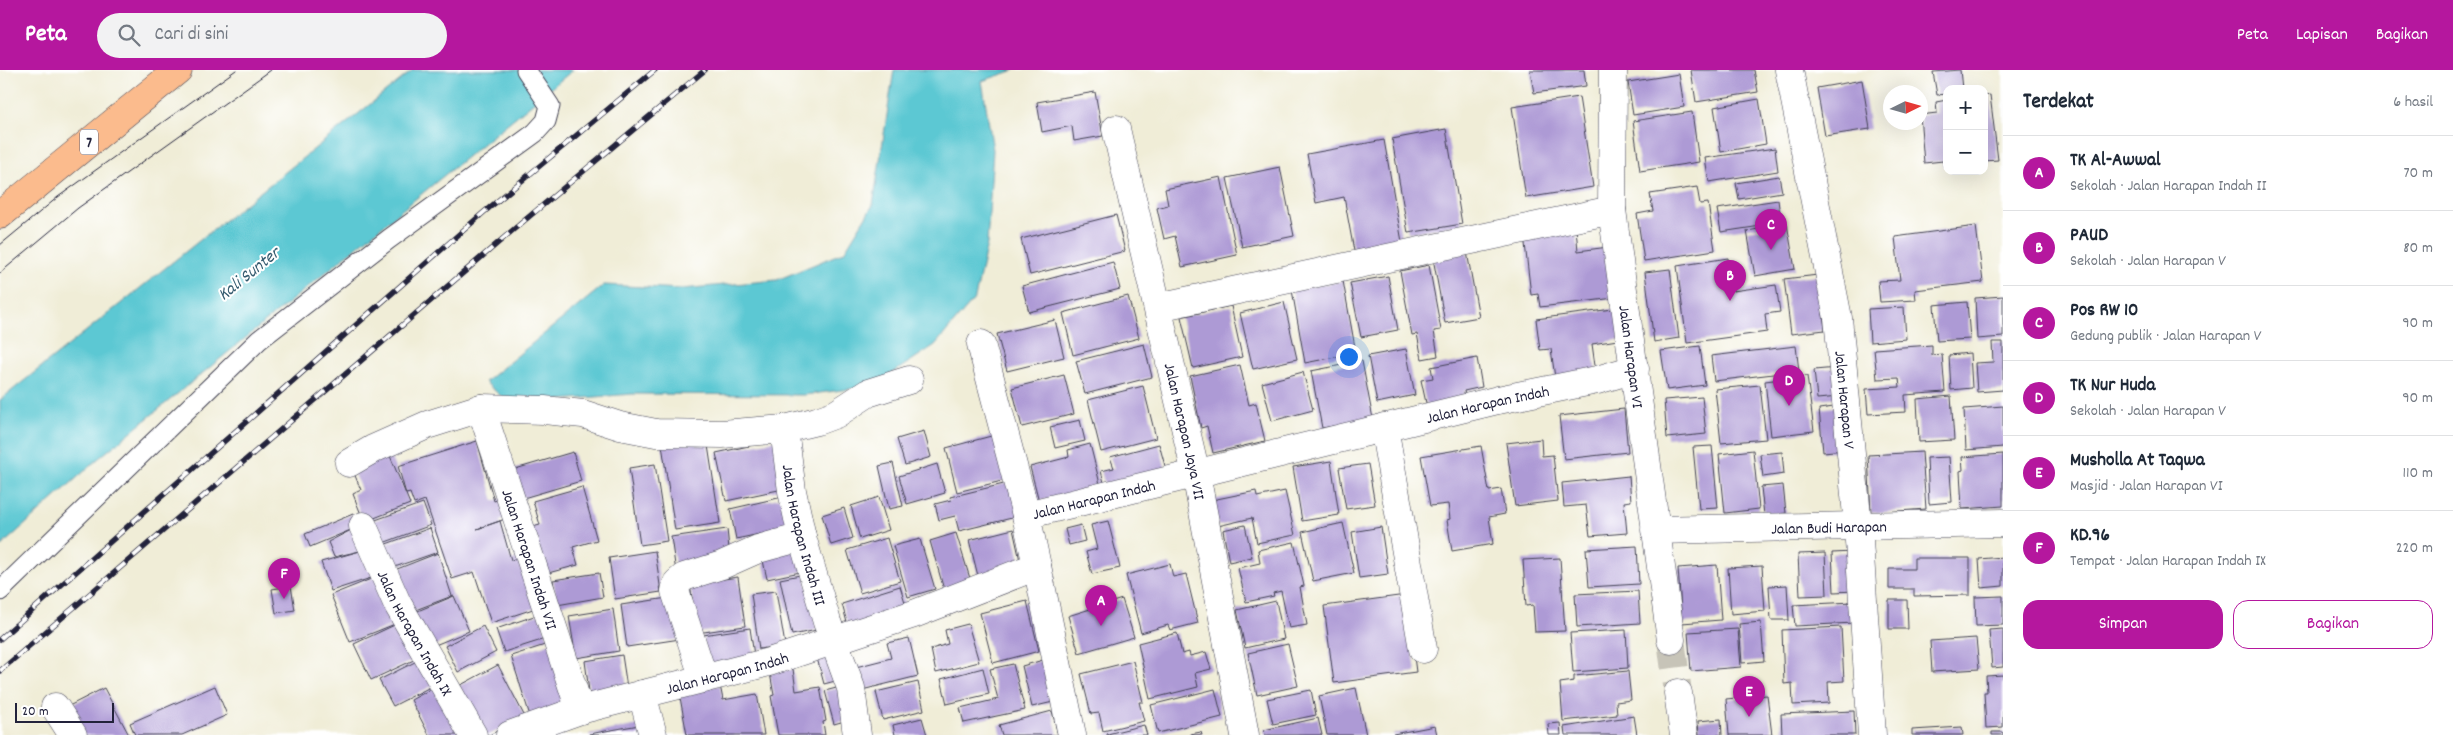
<!DOCTYPE html>
<html lang="id">
<meta charset="utf-8">
<style>
body{margin:0;font-family:Dekko,sans-serif;background:#f2f2f3;color:#1f2937}
.controls{position:absolute;right:15px;top:15px;display:grid;overflow:hidden;border-radius:10px;box-shadow:0 5px 20px #0002}
.controls button{width:45px;height:45px;display:grid;place-items:center;padding:0;border:0;border-bottom:1px solid #e0e1e3;background:#fff;color:#1f2937;font:25px sans-serif}
.compass{position:absolute;left:1883px;top:15px;width:45px;height:45px;border-radius:50%;background:#fff;box-shadow:0 5px 20px #0002;rotate:85deg}
.scale{position:absolute;left:15px;bottom:12px;width:99px;box-sizing:border-box;padding-left:5px;border:2px solid #22223b;border-top:0;font-size:14px;line-height:18px;white-space:nowrap;color:#22223b;-webkit-text-stroke:4px #fff;paint-order:stroke}
.you{position:absolute;left:1348px;top:286px;width:18px;height:18px;margin:-12px;border:4px solid #fff;border-radius:50%;background:#1a73e8;box-shadow:0 0 0 8px #1a73e833}
.badge{display:grid;place-items:center;width:32px;height:32px;border-radius:50%;background:#b5179e;color:#fff;font-size:16px;font-weight:700}
.pin{position:absolute;translate:-50% -41px;filter:drop-shadow(0 1px 2px #0008)}
.pin::after{content:'';position:absolute;top:26px;width:18px;height:15px;background:inherit;clip-path:polygon(0 0,100% 0,50% 100%)}
.list{margin:0;padding:0;list-style:none}
h2{display:flex;justify-content:space-between;align-items:center;height:65px;margin:0;padding:0 20px;font-size:21px}
h2 small{font-size:16px;font-weight:400;color:#747a83}
.list li{display:grid;grid-template-columns:32px 1fr auto;gap:15px;align-items:center;box-sizing:border-box;height:75px;padding:0 20px;border-top:1px solid #e0e1e3}
.list b{display:block;font-size:19px;white-space:nowrap}
.list p{margin:0;font-size:16px;white-space:nowrap;color:#747a83}
.list em{font-size:16px;font-style:normal;color:#747a83}
.actions{display:flex;gap:10px;padding:15px 20px}
.actions a{flex:1;padding:11px 0;border:1px solid #b5179e;border-radius:15px;text-align:center;font-size:18px;color:#b5179e}
.actions .main{background:#b5179e;color:#fff}
.icon{flex:none;width:28px;height:28px;fill:none;stroke:currentColor;stroke-width:2;stroke-linecap:round;stroke-linejoin:round}
.map{position:relative;flex:none;width:2003px;height:665px;overflow:hidden}
header{display:flex;align-items:center;gap:30px;box-sizing:border-box;height:70px;padding:0 25px;background:#b5179e;color:#fff}
header strong{font-size:24px}
nav{display:flex;gap:28px;margin-inline-start:auto;font-size:18px}
.search{width:350px;height:45px;background:#f2f2f3;display:flex;align-items:center;gap:12px;box-sizing:border-box;padding:0 18px;border-radius:28px;color:#747a83;font-size:19px}
main{display:flex}
aside{flex:1;background:#fff}
.map>svg:first-child{display:block}
</style>
<header>
<strong>Peta</strong>
<div class="search"><svg class="icon" aria-label="search" viewBox="0 0 24 24"><circle cx="10" cy="10" r="6"/><path d="M15 15l6 6"/></svg>Cari di sini</div>
<nav><a>Peta</a><a>Lapisan</a><a>Bagikan</a></nav>
</header>
<main>
<div class="map">
<svg width="2003" height="665" viewBox="0 0 2003 665">
<rect width="100%" height="100%" fill="#fff"/>
<filter id="ink" filterUnits="userSpaceOnUse"><feTurbulence type="fractalNoise" baseFrequency=".02" numOctaves="2"/><feDisplacementMap in="SourceGraphic" scale="10" xChannelSelector="R" yChannelSelector="G"/><feConvolveMatrix kernelMatrix="1 2 1 2 8 2 1 2 1" color-interpolation-filters="sRGB"/></filter>
<filter id="wash" filterUnits="userSpaceOnUse"><feTurbulence type="fractalNoise" baseFrequency=".0096" numOctaves="4" result="noise"/><feDisplacementMap in="SourceGraphic" scale="20" xChannelSelector="R" yChannelSelector="G"/><feGaussianBlur stdDeviation="1.12" result="paint"/><feColorMatrix in="noise" values="0 0 0 0 0 0 0 0 0 0 0 0 0 0 0 0 0 1.4 0 .05"/><feComposite in="paint" operator="in"/></filter>
<g filter="url(#wash)">
<rect width="100%" height="100%" fill="#f0edd7"/>
<path fill="#5bc8d3" stroke="#3e7587" d="M413 0H573L99 388 0 477V330Z
M894 0H1015L982 11 993 80 987 174 975 228 935 275 873 316 804 325 632 324 510 334 485 312 604 215 682 219 777 210 844 182 873 135Z"/>
<g id="blocks">
<path fill="#ad9ad5" d="M1530 0H1584L1586 16 1534 23Z
M1691 0H1754L1758 22 1696 32Z
M1960 0 1962 19H1947V24L1937 25 1933 2Z
M1679 4 1684 37 1633 45 1628 12Z
M1862 10 1870 59 1825 66 1817 18Z
M1095 22 1103 66 1074 71 1072 56 1042 62 1037 32Z
M1990 25 1998 90 1984 91V26Z
M1579 27 1593 117 1526 128 1512 37Z
M1759 29 1766 74 1721 82 1714 37Z
M1947 30V96L1944 97 1943 91 1924 93 1920 45 1937 43 1936 32Z
M1692 42 1699 92 1640 101 1633 51Z
M1446 59 1462 154 1408 163 1392 69Z
M1384 70 1402 172 1354 181 1344 127 1316 133 1307 84Z
M1775 78 1778 101 1709 112 1705 88Z
M1280 97 1294 166 1242 177 1227 108Z
M1779 106 1782 122 1739 129 1736 113Z
M1221 107 1237 185 1182 197 1175 166 1164 169 1157 138 1168 135 1165 119Z
M1697 117 1700 134 1708 133 1715 180 1644 191 1637 144 1653 141 1650 124Z
M1778 130 1781 153 1721 162 1717 139Z
M1116 145 1125 181 1030 205 1021 169Z
M1787 154 1795 199 1755 206 1747 161Z
M1976 156 1983 212 1915 220 1916 230 1880 232 1878 211 1900 210 1895 167Z
M1576 158 1578 181 1616 176 1623 227 1540 237 1538 224 1531 225 1524 165Z
M1467 182 1479 247 1445 253 1433 188Z
M1728 188 1733 221 1776 215 1780 242 1765 244 1767 262 1687 273 1677 196Z
M1113 192 1120 219 1029 242 1022 216Z
M1429 195 1441 260 1434 261 1438 286 1422 289 1417 264 1412 265 1400 201Z
M1670 199 1679 268 1654 272 1645 202Z
M1818 205 1825 260 1791 264 1784 209Z
M1388 206 1398 260 1361 267 1350 213Z
M1343 211 1356 283 1305 293 1292 220Z
M1128 226 1139 268 1073 285 1063 243Z
M2003 226V267L1977 269 1975 228Z
M1284 232 1297 289 1253 299 1240 243Z
M1967 232 1970 269 1937 271 1934 235Z
M1231 236 1242 287 1193 298 1181 247Z
M1904 237 1906 269 1870 272 1868 239Z
M1620 238 1624 269 1592 274 1596 303 1555 308 1551 279 1540 280 1536 249Z
M1055 250 1064 287 1007 301 997 264Z
M1992 272H2003V320L1977 322 1975 293 1993 292Z
M1144 274 1152 307 1085 324 1076 291Z
M1932 275V285L1942 284 1945 322 1905 325 1906 342 1868 344 1866 319 1900 317 1899 308 1877 309 1874 279Z
M1700 276 1705 315 1667 320 1661 281Z
M1796 276 1799 301 1714 311 1711 286Z
M1406 279 1415 325 1377 333 1368 286Z
M1970 283 1972 318 1951 320 1949 285Z
M1477 288 1482 317 1464 321 1467 335 1428 342 1421 310 1433 308 1431 297Z
M1362 291 1373 349 1322 358 1311 301Z
M1240 295 1249 335 1256 333 1265 371 1213 383 1207 356 1201 358 1190 306Z
M1837 298 1839 327 1817 329 1814 300Z
M1303 302 1313 340 1272 351 1262 313Z
M1064 305 1074 344 1022 357 1012 318Z
M1807 306 1814 361 1771 366 1765 311Z
M1760 315 1766 369 1721 373 1715 319Z
M1143 316 1156 368 1101 382 1088 330Z
M1951 326 1954 370 1919 372 1917 329Z
M1702 327 1706 364 1667 368 1664 330Z
M1841 336 1845 380 1823 382 1819 339Z
M2003 336V377L1966 380 1964 339Z
M1624 339 1628 382 1564 389 1559 346Z
M1080 350 1085 371 1055 378 1050 357Z
M924 361 931 387 905 395 897 369Z
M995 365 1006 410 957 422 946 378Z
M707 369 720 453 675 460 662 375Z
M1541 369 1542 386 1553 385 1558 431 1515 436 1506 373Z
M777 370 788 418 726 431 716 383Z
M477 371 494 431 502 428 508 448 477 459 500 451 511 490 523 486 539 537 491 553 474 502 452 509 425 430 414 434 410 423 406 424 398 396Z
M1090 374 1102 422 1039 431 1030 397 1069 387 1068 380Z
M1159 374 1168 407 1106 420 1101 401 1114 398 1110 387Z
M1481 376 1489 421 1501 419 1505 444 1489 447 1493 474 1452 481 1447 450 1450 449 1448 434 1430 436 1421 386Z
M1712 376 1718 438 1699 439 1693 377Z
M1753 380 1759 439 1725 443 1719 384Z
M388 381 410 434 364 452 353 424 361 420 351 396Z
M573 382 581 411 520 429 512 400Z
M1782 382 1784 404 1763 407 1760 384Z
M1922 382 1926 439 1871 443 1868 385Z
M2003 384V436L1962 439 1960 401 1963 400 1962 387Z
M1949 387 1952 432 1929 434 1927 388Z
M1331 391 1339 445 1302 451 1293 397Z
M893 393 903 436 889 439 879 396Z
M655 394 667 471 640 475 629 398Z
M937 394 945 423 907 434 899 406Z
M1368 394 1375 435 1346 439 1339 398Z
M1629 406 1631 431 1624 432 1627 463 1590 466 1586 435 1564 437 1562 413Z
M1016 411 1024 445 959 461 955 446 939 450 935 434 951 430 950 427Z
M1783 415 1786 443 1764 445 1761 417Z
M582 417 597 470 573 477 578 495 537 506 525 459 540 455 533 431Z
M1256 421 1257 427 1285 421 1295 465 1257 473 1252 448 1218 456 1212 430Z
M787 426 793 457 736 469 730 439Z
M879 427 889 460 860 469 851 436Z
M423 433 431 455 375 476 367 453Z
M844 438 853 468 831 475 822 445Z
M353 444 380 505 331 521 321 492 360 481 334 487 328 472 353 459 310 477 305 464Z
M1108 451 1120 498 1092 504 1086 482 1097 479 1091 455Z
M1343 453 1354 503 1313 511 1302 462Z
M1081 455 1085 471 1069 475 1065 459Z
M1245 455 1252 487 1229 492 1223 460Z
M1381 457 1388 504 1359 508 1352 462Z
M430 458 438 482 386 500 378 477Z
M727 459 730 489 676 502 671 467Z
M1013 459 1021 495 978 506 969 470Z
M956 463 972 515 945 523 930 471Z
M887 468 900 511 860 523 847 480Z
M920 469 935 519 908 527 893 476Z
M1294 472 1304 516 1300 517 1307 555 1289 558 1281 521 1273 523 1274 526 1246 532 1238 498 1260 493 1258 480Z
M1637 476 1639 514 1589 517 1586 479Z
M801 477 805 501 767 509 762 486Z
M655 481 661 522 615 529 609 488Z
M1853 482 1855 521 1834 522 1832 483Z
M438 483 452 526 405 544 387 503Z
M1825 483 1827 525 1800 526 1798 484Z
M2003 487V516L1981 518 1979 489Z
M1560 488 1565 561 1535 562 1533 535 1526 536 1523 490Z
M1914 488H1970V525L1914 526V519H1889V499H1914Z
M1170 494 1173 507 1186 504 1198 553 1170 560 1168 555 1141 563 1126 505Z
M1717 495 1721 550 1682 553 1678 498Z
M1762 496 1765 541 1731 544 1728 498Z
M599 503 603 527 557 535 553 510Z
M805 504 817 560 792 565 780 509Z
M381 505 400 552 350 572 331 525Z
M738 507 745 556 697 563 690 514Z
M1787 515 1789 550H1771L1769 516Z
M291 516 295 540 276 543 272 519Z
M900 516 908 542 849 560 842 534Z
M776 521 785 575 759 579 751 524Z
M1638 521 1640 553 1577 557 1575 524Z
M1406 525 1416 602 1334 613 1324 536Z
M454 526 469 561 423 580 408 545Z
M2003 526V555L1976 556 1975 527Z
M674 527 680 569 627 577 621 535Z
M1122 529 1134 567 1079 583 1068 546Z
M1889 530H1907L1908 559H1889Z
M1027 531 1039 581 993 593 980 543Z
M1276 531 1284 569 1245 578 1237 540Z
M1853 532 1854 553 1795 556 1793 535Z
M613 539 619 581 576 588 569 546Z
M540 544 548 568 504 582 496 559Z
M401 552 418 588 371 610 354 574Z
M1761 552 1764 591 1742 593 1739 554Z
M968 554 979 592 936 603 931 579 948 574 945 560Z
M483 556 496 582 458 602 445 576Z
M1841 557 1844 611 1828 612 1829 633 1793 635 1792 613 1784 614 1782 560Z
M750 558 755 592 708 599 703 565Z
M1738 559 1741 597 1691 601 1688 562Z
M2003 559V597L1992 598 1989 560Z
M1626 560 1628 598 1573 602 1570 563Z
M1177 563 1182 584 1189 582 1190 586 1206 582 1211 599 1195 603 1198 617 1150 629 1138 573Z
M909 568 918 606 858 621 852 598 891 588 887 573Z
M1976 568 1979 599 1932 602 1930 571Z
M551 573 571 637 531 649 511 586Z
M1288 574 1298 616 1257 625 1248 583Z
M622 585 628 624 590 629 585 591Z
M832 585 839 610 824 614 817 588Z
M425 587 438 613 393 636 379 610Z
M1043 590 1053 632 1032 637 1022 596Z
M1133 591 1143 632H1139L1144 651 1103 661 1099 643 1091 644 1081 604Z
M1013 594 1025 640 964 653 960 638 998 629 990 599Z
M498 595 525 647 489 665H484L459 616Z
M983 598 989 624 947 634 941 609Z
M793 599 796 621 820 617 826 651 823 652 825 665H778L771 626 774 625 770 603Z
M1628 601 1631 630 1616 632 1617 645 1563 651 1560 613 1574 611V606Z
M2003 605V657L1986 658 1984 622H1987L1986 606Z
M918 612 924 640 883 650 876 622Z
M440 614 468 665H429L411 630Z
M720 615 723 630 757 624 764 665H687L679 622Z
M215 616 227 645 182 665H135L130 653Z
M840 617 848 650 834 654 825 621Z
M104 618 129 665H82L67 637Z
M1356 618 1366 665H1327L1319 626Z
M1215 619 1222 647 1158 663 1151 635Z
M1311 620 1316 645 1273 654 1267 629Z
M1767 625 1772 665H1729L1726 629Z
M1052 641 1058 665H1002L999 655Z
M1854 641 1855 665H1782L1781 644Z
M1634 646 1637 665H1565L1564 657Z
M922 648 927 665H895L893 655Z
M1318 648 1322 665H1265L1264 660Z
M1721 649 1722 665H1699L1698 651Z
M1560 653 1561 665H1549L1548 654Z
M639 655 640 665H589V664Z
M1144 655 1147 665H1107V664Z
M1435 656 1437 665H1393V664Z
M1962 657 1963 665H1912V660Z
M1201 662 1202 665H1190V664Z
M1992 662H2003V665H1992Z"/>
</g>
</g>
<g filter="url(#ink)">
<use href="#blocks" fill-opacity="0" stroke="#414052" stroke-width="1"/>
<g fill="none" stroke-linecap="round" stroke-linejoin="round">
<path stroke="#c7c4b8" stroke-width="28" stroke-dasharray="28 14" stroke-linecap="butt" d="M1671 570 1678 623"/>
<g stroke="#414052" stroke-width="21">
<path id="service" d="M0 521 259 270 389 169 535 63 546 51 550 36 526 0"/>
</g>
<g stroke="#414052" stroke-width="29">
<g id="minor">
<path id="s1" d="M1613 0 1612 140 1671 570"/>
<path id="s2" d="M1789 0 1838 248 1858 456 1872 665"/>
<path id="s3" d="M1116 59 1196 404 1245 665"/>
<path d="M1158 237 1612 140"/>
<path d="M981 274 1026 445"/>
<path id="s4" d="M481 338 580 640"/>
<path d="M1384 357 1423 579"/>
<path id="s5" d="M784 359 792 421 802 467 827 552 851 618 857 665"/>
<path d="M349 393 373 379 427 355 481 338 544 340 583 344 620 356 656 363 722 364 784 359 817 351 836 344 868 323 909 310"/>
<path id="s6" d="M363 456 397 533 473 665"/>
<path id="s7" d="M1655 460 2003 453"/>
<path d="M1037 496 1072 665"/>
<path d="M704 609 675 521 677 513 684 507 722 495 758 479 802 467"/>
<path d="M1678 623 1684 665"/>
<path d="M642 624 653 665"/>
<path d="M55 637 73 665"/>
<path id="s8" d="M510 665 580 640 769 592 914 544 1037 496 1026 445 1498 330 1597 310 1635 299"/>
</g>
</g>
<g stroke="#414052" stroke-width="29">
<path id="motorway" d="M0 145 178 0"/>
</g>
<use href="#service" stroke="#fff" stroke-width="19"/>
<use href="#minor" stroke="#fff" stroke-width="28"/>
<use href="#motorway" stroke="#fbbb8d" stroke-width="28"/>
<path stroke="#22223b" stroke-width="1" d="M0 175 58 127 236 0
M0 203 78 138 271 0"/>
<g stroke="#22223b" stroke-width="5.5">
<path id="rail" d="M0 569 483 143 655 0
M0 601 513 160 705 0"/>
</g>
<use href="#rail" stroke="#fff" stroke-width="4" stroke-dasharray="11" stroke-linecap="butt"/>
</g>
</g>
<g text-anchor="middle" stroke-width="4" stroke-linejoin="round" paint-order="stroke">
<rect fill="#fff" stroke="#646476" stroke-width="1" x="80" y="59.5" width="18" height="25" rx="4"/>
<g font-size="15" font-weight="bold" fill="#22223b">
<text x="89" y="77">7</text>
</g>
<g font-size="16" fill="#22223b" stroke="#fff">
<text dy="6" stroke="none"><textPath href="#s1" startOffset="288">Jalan Harapan VI</textPath></text>
<text dy="6" stroke="none"><textPath href="#s2" startOffset="335">Jalan Harapan V</textPath></text>
<text dy="6" stroke="none"><textPath href="#s8" startOffset="1081">Jalan Harapan Indah</textPath></text>
<text dy="6" stroke="none"><textPath href="#s3" startOffset="310">Jalan Harapan Jaya VII</textPath></text>
<text dy="6" stroke="none"><textPath href="#s8" startOffset="676">Jalan Harapan Indah</textPath></text>
<text dy="6" stroke="none"><textPath href="#s7" startOffset="174">Jalan Budi Harapan</textPath></text>
<text dy="6" stroke="none"><textPath href="#s5" startOffset="108">Jalan Harapan Indah III</textPath></text>
<text dy="6" stroke="none"><textPath href="#s4" startOffset="159">Jalan Harapan Indah VII</textPath></text>
<text dy="6" stroke="none"><textPath href="#s6" startOffset="119">Jalan Harapan Indah IX</textPath></text>
<text dy="6" stroke="none"><textPath href="#s8" startOffset="226">Jalan Harapan Indah</textPath></text>
</g>
<g font-size="18" font-style="italic" fill="#365c70" stroke="#fff">
<text transform="translate(248 203) rotate(-39)" y="6">Kali Sunter</text>
</g>
</g>
</svg>
<div class="controls">
<button>+</button>
<button>−</button>
</div>
<svg class="compass" viewBox="-18 -18 36 36"><path d="M0-13l5 13h-10z" fill="#e53935"/><path d="M0 13l5-13h-10z" fill="#747a83"/></svg>
<div class="scale">20 m</div>
<div class="you"></div>
<div class="pin badge" style="left:1101px;top:556px">A</div>
<div class="pin badge" style="left:1730px;top:231px">B</div>
<div class="pin badge" style="left:1771px;top:180px">C</div>
<div class="pin badge" style="left:1789px;top:336px">D</div>
<div class="pin badge" style="left:1749px;top:647px">E</div>
<div class="pin badge" style="left:284px;top:529px">F</div>
</div>
<aside>
<h2>Terdekat<small>6 hasil</small></h2>
<ul class="list">
<li><span class="badge">A</span><div><b>TK Al-Awwal</b><p>Sekolah · Jalan Harapan Indah II</p></div><em>70 m</em></li>
<li><span class="badge">B</span><div><b>PAUD</b><p>Sekolah · Jalan Harapan V</p></div><em>80 m</em></li>
<li><span class="badge">C</span><div><b>Pos RW 10</b><p>Gedung publik · Jalan Harapan V</p></div><em>90 m</em></li>
<li><span class="badge">D</span><div><b>TK Nur Huda</b><p>Sekolah · Jalan Harapan V</p></div><em>90 m</em></li>
<li><span class="badge">E</span><div><b>Musholla At Taqwa</b><p>Masjid · Jalan Harapan VI</p></div><em>110 m</em></li>
<li><span class="badge">F</span><div><b>KD.96</b><p>Tempat · Jalan Harapan Indah IX</p></div><em>220 m</em></li>
</ul>
<div class="actions"><a class="main">Simpan</a><a>Bagikan</a></div>
</aside>
</main>
